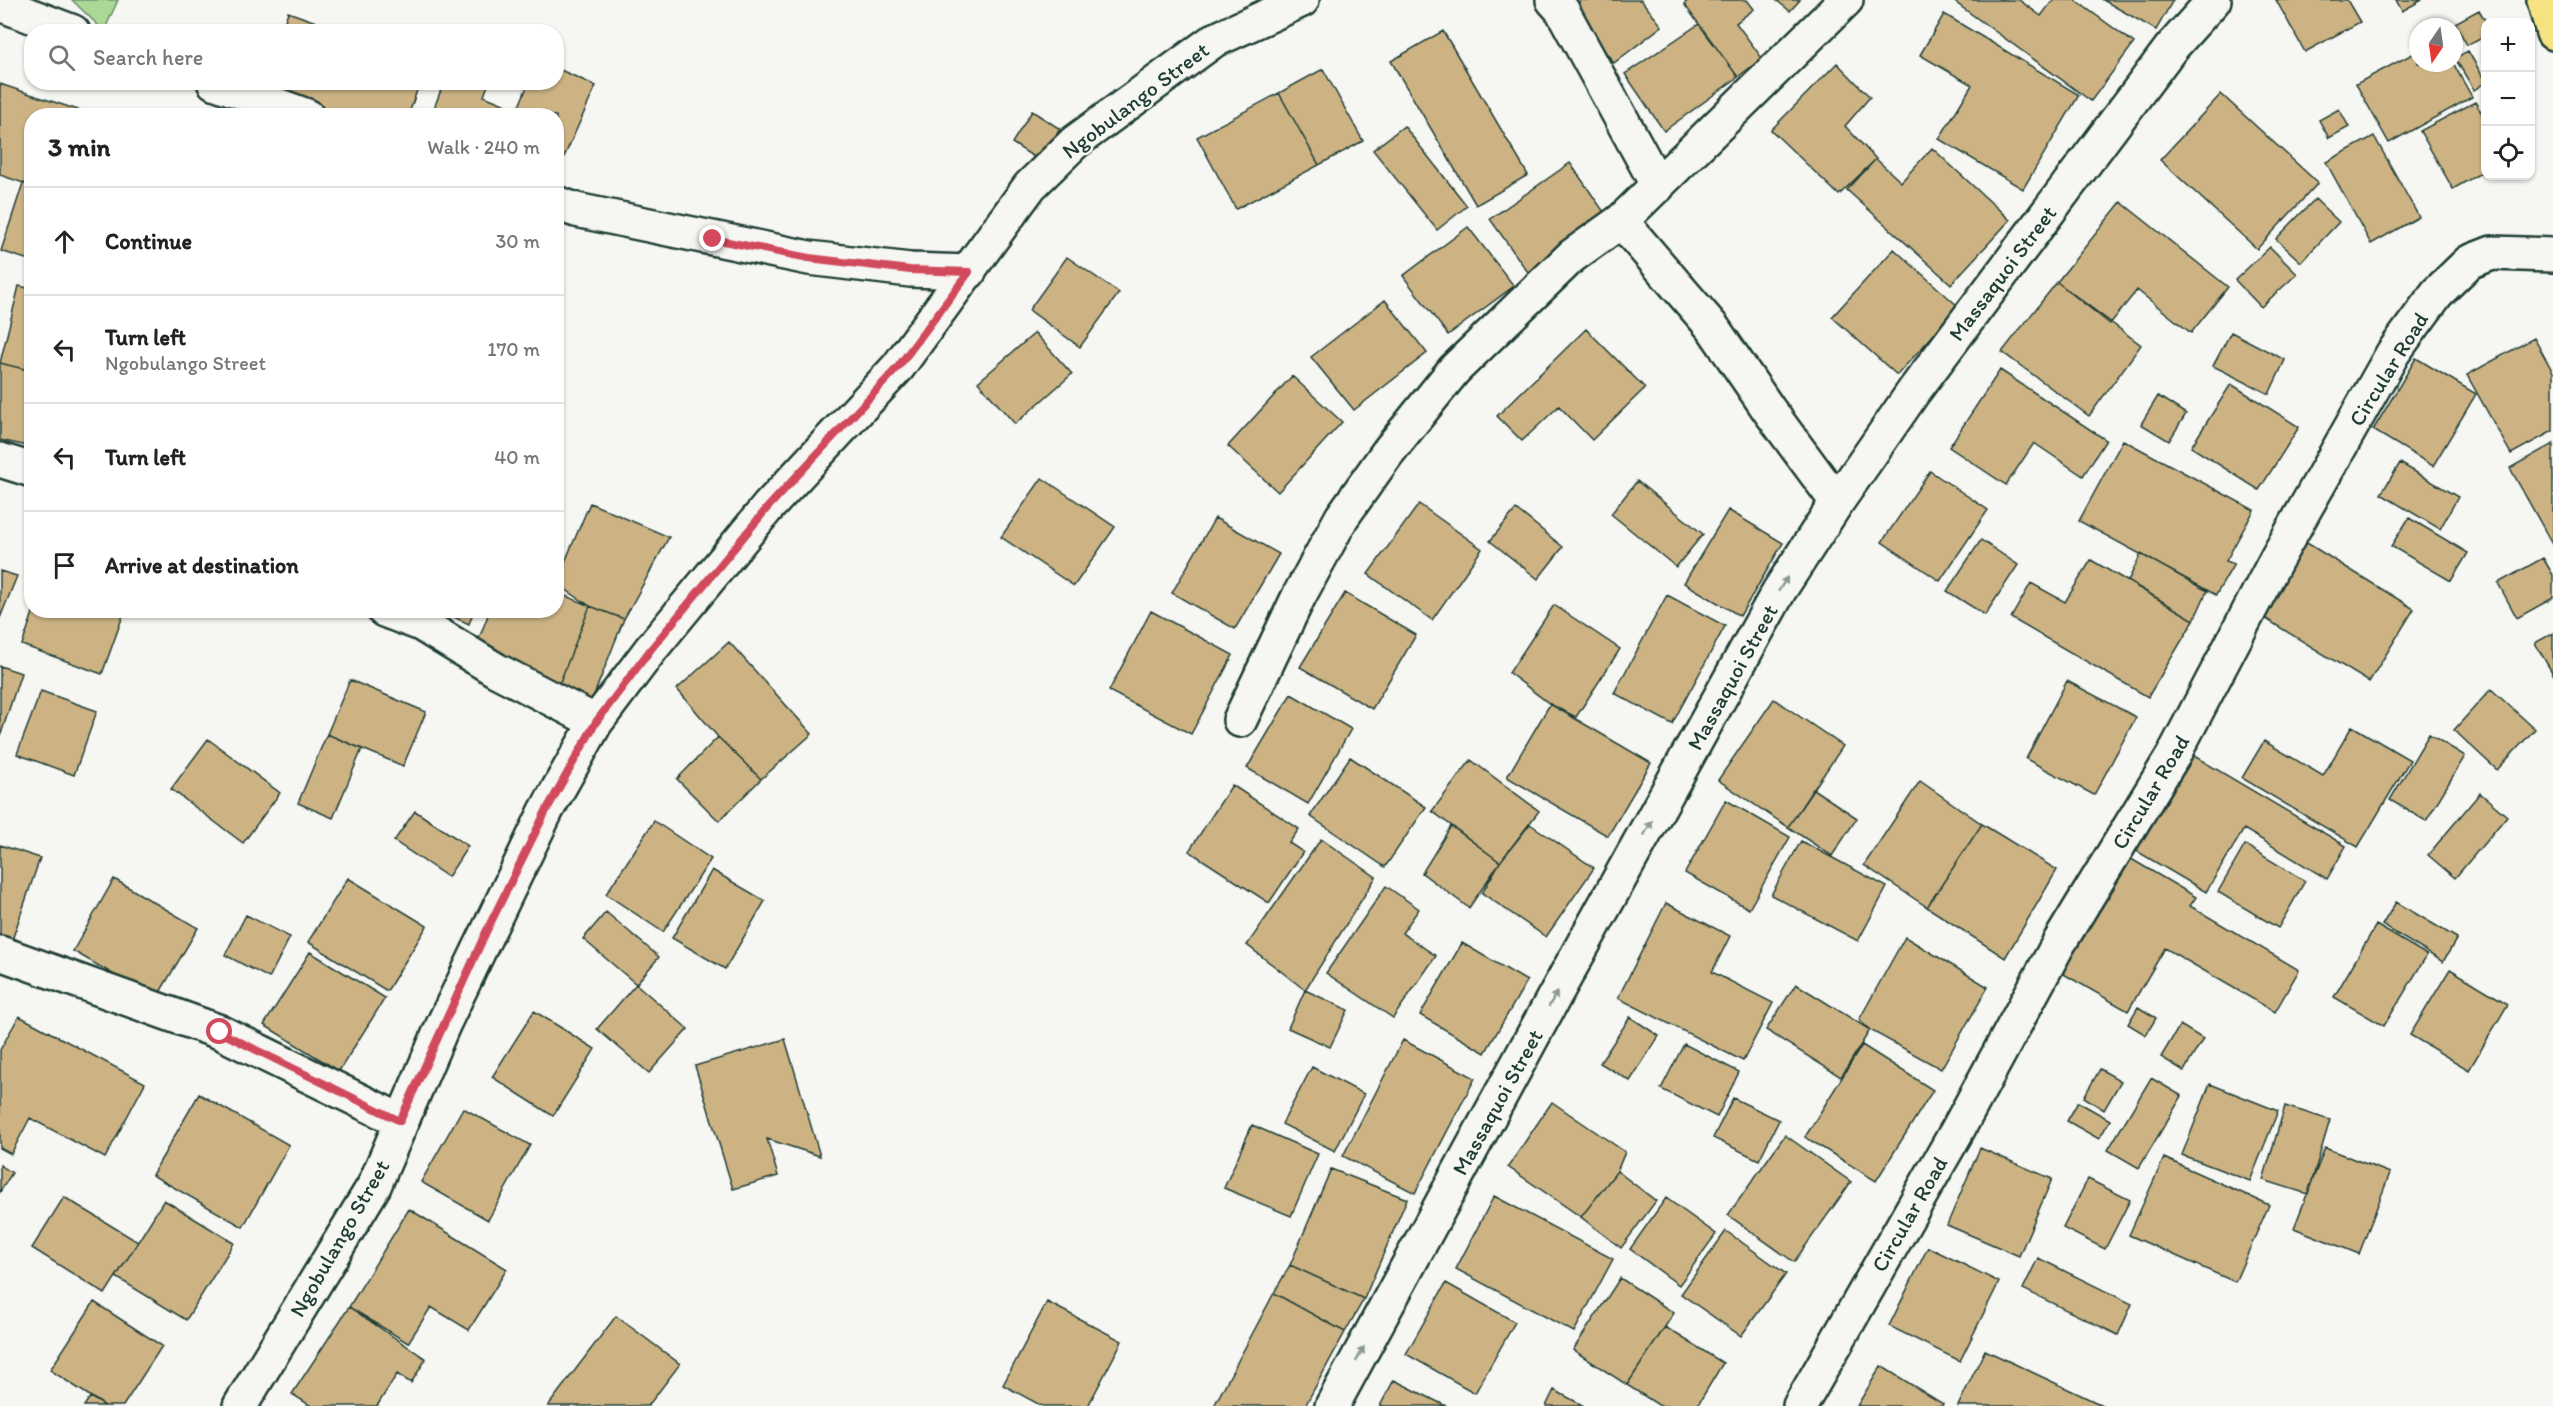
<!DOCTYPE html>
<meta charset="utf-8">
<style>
body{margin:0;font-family:Itim,sans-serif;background:#f2f2f2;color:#222}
.controls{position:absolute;right:18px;top:18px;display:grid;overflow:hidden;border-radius:12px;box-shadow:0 2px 4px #0004}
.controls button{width:54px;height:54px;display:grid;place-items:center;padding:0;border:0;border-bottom:2px solid #e0e0e0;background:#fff;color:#222;font:30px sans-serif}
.compass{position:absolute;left:2409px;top:18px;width:54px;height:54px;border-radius:50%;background:#fff;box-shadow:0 2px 4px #0004;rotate:193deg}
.stop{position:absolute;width:18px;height:18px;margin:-14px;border:4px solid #d1495b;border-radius:50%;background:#fff}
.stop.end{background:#d1495b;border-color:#fff;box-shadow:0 2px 6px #0008}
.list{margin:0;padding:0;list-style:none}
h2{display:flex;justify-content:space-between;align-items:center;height:78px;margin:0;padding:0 24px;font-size:26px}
h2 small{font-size:20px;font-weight:400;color:#767676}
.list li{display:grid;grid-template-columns:39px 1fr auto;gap:18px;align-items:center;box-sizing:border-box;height:108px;padding:0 24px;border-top:2px solid #e0e0e0}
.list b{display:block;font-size:22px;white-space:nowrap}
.list p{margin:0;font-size:20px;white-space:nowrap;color:#767676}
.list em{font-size:20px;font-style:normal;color:#767676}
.icon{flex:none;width:33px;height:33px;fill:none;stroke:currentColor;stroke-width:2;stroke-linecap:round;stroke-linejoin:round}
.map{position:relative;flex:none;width:2553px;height:1406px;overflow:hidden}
.search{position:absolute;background:#fff;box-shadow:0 2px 4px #0004;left:24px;top:24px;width:540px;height:66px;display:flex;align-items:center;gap:15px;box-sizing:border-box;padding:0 21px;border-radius:24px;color:#767676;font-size:22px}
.panel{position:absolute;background:#fff;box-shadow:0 2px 4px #0004;left:24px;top:108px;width:540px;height:510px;border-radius:24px}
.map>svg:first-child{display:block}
</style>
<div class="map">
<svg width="2553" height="1406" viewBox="0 0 2553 1406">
<rect width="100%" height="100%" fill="#f6f6f2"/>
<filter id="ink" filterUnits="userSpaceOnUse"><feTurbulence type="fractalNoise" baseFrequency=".0167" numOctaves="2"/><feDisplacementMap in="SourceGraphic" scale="12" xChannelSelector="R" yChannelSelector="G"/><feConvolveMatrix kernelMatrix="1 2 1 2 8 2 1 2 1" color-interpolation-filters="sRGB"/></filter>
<g filter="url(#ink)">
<path fill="#acd896" stroke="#668a65" stroke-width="1.5" d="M72 0H118L104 31Z"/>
<path fill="#cdb384" stroke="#1f3d34" stroke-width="1.5" d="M1581 0H1641L1662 26 1614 63 1571 8Z
M1689 0H1747L1754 9 1736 23 1762 58 1738 77 1684 4Z
M1776 0H1800L1790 11Z
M1952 0H2019L2041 16 2053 0H2075L2134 43 2091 101Z
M2103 0H2173L2156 30Z
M2276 0H2347L2360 22 2305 52Z
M2396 0H2422L2402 11Z
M2479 10 2486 22V35L2467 45 2455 23Z
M288 12 344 32H281Z
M1944 14 2079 95 2023 189 1939 139 1972 85 1920 55Z
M1699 24 1738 77 1664 131 1625 74Z
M1443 31 1528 175 1476 205 1391 61Z
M2418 51V63H2453L2472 97 2389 143 2356 84Z
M2468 51 2486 82 2474 90 2455 58Z
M1837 63 1870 97 1845 126 1876 159 1839 195 1771 130Z
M556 68 596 86 556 175V116H515L529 82H556Z
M1323 69 1363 141 1319 165 1279 93Z
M263 82H420L408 116H340L261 88Z
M444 82H489L484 96 506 105 502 116H431Z
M0 84 90 114 32 116V186L0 175Z
M1279 93 1319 165 1236 209 1197 137Z
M2221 94 2318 183 2257 249 2160 160Z
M2475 102 2486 120V170L2453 189 2420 131Z
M2339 109 2349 127 2329 138 2319 120Z
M1032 111 1060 129 1040 161 1012 143Z
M1404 126 1467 206 1437 230 1373 150Z
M2374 136 2419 217 2371 244 2326 162Z
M1932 148 2010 220 1951 284 1847 190 1876 159 1901 182Z
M1570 163 1604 212 1560 243 1563 252 1530 275 1490 219Z
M23 183 32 186V261L1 251Z
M2315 199 2339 222 2301 262 2276 239Z
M2121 202 2228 287 2191 333 2137 290 2110 324 2057 282Z
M1468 227 1514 286 1448 335 1403 276Z
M2270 247 2297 274 2261 307 2235 280Z
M1894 249 1959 307 1897 375 1832 317Z
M1067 257 1119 293 1080 347 1029 310Z
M2057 282 2141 345 2089 416 2002 352Z
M19 286 32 289V371L0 363Z
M1385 300 1427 353 1354 410 1311 357Z
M1586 329 1645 388 1592 440 1559 406 1522 441 1497 416Z
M2231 332 2285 360 2269 394 2213 366Z
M1035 333 1072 374 1015 424 978 382Z
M2534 338 2553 372V431L2511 454 2467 375Z
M2416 358 2476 394 2433 466 2373 430Z
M0 363 32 371V447L0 440Z
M2000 370 2106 440 2083 476 2034 443 2006 485 1949 447Z
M1292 376 1342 422 1278 492 1228 446Z
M2231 384 2299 427 2259 490 2191 447Z
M2158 396 2186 414 2169 441 2141 424Z
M2123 440 2254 510 2226 561 2234 564 2216 595 2079 521Z
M2553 444V545L2510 468Z
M2400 463 2458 497 2440 529 2381 494Z
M1930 471 1988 510 1940 581 1882 542Z
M1042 478 1115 527 1074 586 1001 537Z
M1637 481 1703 534 1676 567 1611 514Z
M590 503 669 537 624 619 590 606 556 583Z
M1419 504 1482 549 1432 620 1368 574Z
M1516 509 1563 547 1538 579 1490 541Z
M1728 510 1783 543 1740 616 1684 583Z
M1215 518 1279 554 1235 629 1172 593Z
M2409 518 2468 553 2451 581 2391 546Z
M1981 540 2018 565 1985 615 1947 591Z
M2302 540 2414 609 2369 682 2258 614Z
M2141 554 2207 591 2194 620 2128 581Z
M2543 558 2553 575V598L2517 618 2498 583Z
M2091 560 2194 620 2148 697 2011 618 2031 583 2065 602Z
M0 571 17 576 0 618Z
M556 592 590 606 558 687 473 654 490 610H556Z
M1345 593 1416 635 1372 709 1300 667Z
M1667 595 1725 626 1672 724 1614 693Z
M1554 605 1620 649 1576 717 1550 704 1509 673Z
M590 606 624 619 592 700 558 687Z
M34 610H125L102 674 22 645Z
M438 610H474L469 624Z
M1151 611 1233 655 1191 734 1109 691Z
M2553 633V674L2535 643Z
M729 642 812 734 761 779 718 737 677 689Z
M0 666 21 673 0 737Z
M350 680 426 712 403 766 327 734Z
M2067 681 2136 717 2094 795 2026 759Z
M2491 689 2535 729 2497 770 2454 730Z
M41 691 97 711 74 775 17 754Z
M1291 694 1351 729 1308 804 1247 768Z
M1774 699 1843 746 1788 827 1718 780Z
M1550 704 1651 763 1608 836 1507 777Z
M2352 726 2410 760 2358 847 2242 778 2264 741 2323 776Z
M327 734 362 749 333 818 298 803Z
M2429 734 2465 756 2426 821 2390 800Z
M718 737 761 779 719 821 677 779Z
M208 739 280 793 243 843 171 789Z
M2184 750 2346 846 2327 879 2244 829 2206 892 2128 846Z
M1350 757 1426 807 1385 867 1310 816Z
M1471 760 1539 811 1500 862 1432 811Z
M1920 781 1982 824 1927 907 1864 865Z
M1232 785 1299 829 1289 843 1303 852 1269 903 1189 851Z
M1813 789 1857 818 1832 856 1788 827Z
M2480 793 2507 816 2455 878 2428 855Z
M1726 800 1790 837 1749 909 1685 873Z
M415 811 468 846 448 877 394 841Z
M654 821 711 859 663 932 606 894Z
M1530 824 1594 868 1546 937 1482 893 1500 862Z
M1982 824 2057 870 2005 958 1927 907Z
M1451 826 1500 862 1469 908 1422 873Z
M1321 839 1376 877 1305 990 1247 945Z
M1801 841 1887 887 1858 941 1771 895Z
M0 845 40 858 11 943 0 939Z
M2245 845 2305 881 2278 928 2218 892Z
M2121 853 2196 897 2190 906 2299 970 2275 1012 2165 948 2128 1011 2053 968Z
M712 870 765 901 725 969 672 938Z
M348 878 427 926 387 991 308 942Z
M114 879 198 928 156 999 73 951Z
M1386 886 1419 909 1402 933 1436 956 1393 1018 1326 973Z
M2396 902 2457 938 2443 962 2382 925Z
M1666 903 1730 936 1712 972 1773 1003 1743 1061 1618 998Z
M606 912 659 957 636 984 583 939Z
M246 915 290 937 269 978 225 955Z
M2376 925 2427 955 2384 1026 2334 997Z
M1905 937 1988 987 1941 1069 1870 1030 1859 1020Z
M1462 943 1527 981 1485 1053 1420 1015Z
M310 952 385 998 339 1071 264 1025Z
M2450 969 2508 1004 2469 1070 2410 1035Z
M636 984 688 1029 649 1073 597 1029Z
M1796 984 1870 1030 1841 1077 1766 1030Z
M1305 990 1348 1010 1330 1047 1288 1028Z
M2138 1007 2156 1018 2146 1035 2128 1024Z
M534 1011 595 1049 553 1116 492 1077Z
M19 1016 145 1083 105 1158 30 1118 11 1154 0 1148V1050Z
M1630 1017 1659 1036 1630 1081 1600 1063Z
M2180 1025 2203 1039 2184 1071 2161 1057Z
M785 1039 820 1156 767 1139 778 1176 733 1189 695 1066Z
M1403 1040 1475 1078 1415 1193 1343 1156Z
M1684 1044 1739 1072 1717 1117 1661 1089Z
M1862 1045 1933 1090 1876 1181 1805 1137Z
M1312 1067 1364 1094 1335 1151 1282 1124Z
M2100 1069 2121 1081 2104 1110 2084 1097Z
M2151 1078 2182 1096 2139 1168 2108 1150Z
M2210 1084 2278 1111 2250 1181 2182 1155Z
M199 1094 289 1145 243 1227 152 1175Z
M1733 1098 1779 1120 1759 1160 1713 1138Z
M1552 1102 1625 1152 1617 1171 1581 1217 1508 1167Z
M2078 1102 2110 1120 2099 1139 2067 1121Z
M2285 1106 2330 1120 2308 1194 2263 1180Z
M463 1108 530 1145 488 1220 421 1182Z
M1252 1125 1318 1154 1291 1216 1224 1188Z
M1785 1135 1851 1182 1794 1262 1728 1215Z
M1980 1148 2052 1179 2019 1256 1947 1225Z
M2325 1148 2390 1173 2359 1254 2294 1228Z
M2164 1158 2269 1205 2235 1282 2129 1235Z
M0 1165 12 1173 0 1192Z
M1331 1169 1407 1199 1364 1299 1290 1265Z
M1617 1171 1656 1201 1621 1248 1581 1217Z
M2088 1179 2130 1200 2105 1249 2063 1228Z
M1494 1196 1613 1259 1574 1332 1456 1269Z
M64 1197 138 1242 105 1294 32 1248Z
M1666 1198 1716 1234 1679 1285 1630 1249Z
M164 1200 234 1243 186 1320 116 1277Z
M409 1209 507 1269 469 1330 431 1307 408 1343 349 1307Z
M1726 1231 1786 1274 1741 1336 1681 1294Z
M1928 1247 1999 1282 1960 1361 1889 1326Z
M2038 1258 2132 1304 2118 1335 2023 1289Z
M1290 1265 1364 1299 1345 1332 1274 1293Z
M1620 1278 1674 1313 1627 1385 1573 1350Z
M1446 1283 1515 1322 1475 1393 1406 1354Z
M1274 1293 1345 1332 1305 1406H1214Z
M94 1302 162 1346 123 1406H105L50 1370Z
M1047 1302 1122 1341 1088 1406H1042L1003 1385Z
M349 1307 426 1359 411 1383 397 1374 377 1406H311L292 1394Z
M616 1316 680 1364 648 1406H548Z
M1665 1327 1723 1363 1697 1406H1660L1627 1385Z
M1985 1350 2104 1406H1958Z
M1881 1366 1943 1404 1942 1406H1857Z
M1394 1380 1446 1406H1380Z
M1554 1390 1584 1406H1546Z
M90 1397 105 1406H84Z"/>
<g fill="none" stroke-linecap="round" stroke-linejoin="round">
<g stroke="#1f3d34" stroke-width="38">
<path id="minor" d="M1553 0 1562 10 1658 186
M0 4 73 32
M214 82 307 116
M556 203 576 210 809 258 910 270 969 272
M1621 221 1713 328 1769 410 1837 502
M0 460 32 470
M384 610 421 624 496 670 596 722
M1240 720 1299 596 1342 517 1388 452 1454 370 1572 256 1621 221 1846 0
M0 953 220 1032 401 1121
M240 1406 374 1186 443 1025 546 811 596 722 651 649 768 507 898 367 1030 186 1075 142 1213 41 1302 0
M1332 1406 1554 997 1779 591 1837 502 1914 391 2171 48 2214 0
M1800 1406 1957 1131 2059 943 2173 756 2277 558 2393 353 2437 293 2469 262 2492 253 2553 255"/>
</g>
<g stroke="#1f3d34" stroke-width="38">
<path id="highway" d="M2544 0 2553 33"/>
</g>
<use href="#minor" stroke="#f6f6f2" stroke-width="33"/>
<use href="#highway" stroke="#f6e281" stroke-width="33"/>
</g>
<defs><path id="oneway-solid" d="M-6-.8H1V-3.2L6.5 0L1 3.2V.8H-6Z" transform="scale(1.5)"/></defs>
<g fill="#8a9a93">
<use href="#oneway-solid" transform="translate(1783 584) rotate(-58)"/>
<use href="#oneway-solid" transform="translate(1648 828) rotate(-61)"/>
<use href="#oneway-solid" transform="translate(1553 999) rotate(-61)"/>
<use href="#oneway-solid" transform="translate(1360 1354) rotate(-62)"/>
</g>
</g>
<g fill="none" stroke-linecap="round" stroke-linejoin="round" filter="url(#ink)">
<path stroke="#d1495b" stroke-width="8" d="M220 1032 400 1121 486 932 546 811 596 722 651 649 768 507 898 367 969 272 910 270 809 258 713 239"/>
</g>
<g text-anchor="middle" stroke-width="5" stroke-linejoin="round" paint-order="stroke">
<g font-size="22" fill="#1f3d34" stroke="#f6f6f2">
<text transform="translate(1135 100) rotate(-37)" y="8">Ngobulango Street</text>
<text transform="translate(2002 273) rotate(-53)" y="8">Massaquoi Street</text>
<text transform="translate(2388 369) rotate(-58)" y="8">Circular Road</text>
<text transform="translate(1732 677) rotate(-61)" y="8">Massaquoi Street</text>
<text transform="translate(2150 792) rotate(-59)" y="8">Circular Road</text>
<text transform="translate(1497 1102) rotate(-61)" y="8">Massaquoi Street</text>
<text transform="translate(1909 1214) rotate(-60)" y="8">Circular Road</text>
<text transform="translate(339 1238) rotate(-60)" y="8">Ngobulango Street</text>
</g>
</g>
</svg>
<div class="controls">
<button>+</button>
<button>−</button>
<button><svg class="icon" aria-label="locate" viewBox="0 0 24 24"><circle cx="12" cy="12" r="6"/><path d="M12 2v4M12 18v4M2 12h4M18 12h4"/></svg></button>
</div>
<svg class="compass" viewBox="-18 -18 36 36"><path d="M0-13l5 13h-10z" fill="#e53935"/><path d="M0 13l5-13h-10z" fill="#767676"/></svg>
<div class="stop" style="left:220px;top:1032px"></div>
<div class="stop end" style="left:713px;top:239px"></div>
<div class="search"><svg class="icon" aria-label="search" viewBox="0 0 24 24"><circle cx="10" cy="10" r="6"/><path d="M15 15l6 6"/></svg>Search here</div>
<section class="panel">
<h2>3 min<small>Walk · 240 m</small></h2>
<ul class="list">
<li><svg class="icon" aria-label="ahead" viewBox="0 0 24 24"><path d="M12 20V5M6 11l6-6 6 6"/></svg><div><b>Continue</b></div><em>30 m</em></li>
<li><svg class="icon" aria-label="left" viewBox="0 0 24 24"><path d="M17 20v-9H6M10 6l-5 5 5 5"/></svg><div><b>Turn left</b><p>Ngobulango Street</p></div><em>170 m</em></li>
<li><svg class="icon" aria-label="left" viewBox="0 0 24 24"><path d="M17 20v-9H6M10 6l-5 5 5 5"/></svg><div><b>Turn left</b></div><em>40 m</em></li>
<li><svg class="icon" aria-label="arrive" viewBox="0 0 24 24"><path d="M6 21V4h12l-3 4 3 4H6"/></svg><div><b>Arrive at destination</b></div></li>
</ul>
</section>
</div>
